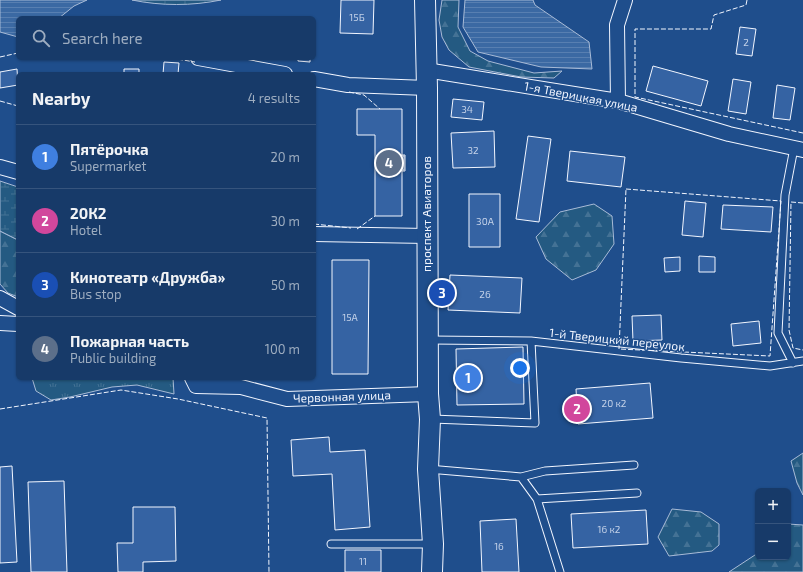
<!DOCTYPE html>
<meta charset="utf-8">
<style>
body{margin:0;font-family:"Exo 2",sans-serif;background:#20416f;color:#f1f3f6}
.controls{position:absolute;right:12px;bottom:12px;display:grid;overflow:hidden;border-radius:6px;box-shadow:0 1px 3px #0004}
.controls button{width:36px;height:36px;display:grid;place-items:center;padding:0;border:0;border-bottom:1px solid #36547d;background:#173a69;color:#f1f3f6;font:20px sans-serif}
.you{position:absolute;left:520px;top:368px;width:14px;height:14px;margin:-10px;border:3px solid #fff;border-radius:50%;background:#1a73e8;box-shadow:0 0 0 6px #1a73e833}
.badge{display:grid;place-items:center;width:26px;height:26px;border-radius:50%;background:#ffb74d;color:#fff;font-size:13px;font-weight:700}
.pin{position:absolute;translate:-50% -50%;border:2px solid #fff;box-shadow:0 1px 4px #0006}
.list{margin:0;padding:0;list-style:none}
h2{display:flex;justify-content:space-between;align-items:center;height:52px;margin:0;padding:0 16px;font-size:17px}
h2 small{font-size:13px;font-weight:400;color:#9eadc0}
.list li{display:grid;grid-template-columns:26px 1fr auto;gap:12px;align-items:center;box-sizing:border-box;height:64px;padding:0 16px;border-top:1px solid #36547d}
.list b{display:block;font-size:15px;white-space:nowrap}
.list p{margin:0;font-size:13px;white-space:nowrap;color:#9eadc0}
.list em{font-size:13px;font-style:normal;color:#9eadc0}
.icon{flex:none;width:22px;height:22px;fill:none;stroke:currentColor;stroke-width:2;stroke-linecap:round;stroke-linejoin:round}
.map{position:relative;flex:none;width:803px;height:572px;overflow:hidden}
.search{position:absolute;background:#173a69;box-shadow:0 1px 3px #0004;left:16px;top:16px;width:300px;height:44px;display:flex;align-items:center;gap:10px;box-sizing:border-box;padding:0 14px;border-radius:6px;color:#9eadc0;font-size:15px}
.panel{position:absolute;background:#173a69;box-shadow:0 1px 3px #0004;left:16px;top:72px;width:300px;height:308px;border-radius:6px}
.map>svg:first-child{display:block}
</style>
<div class="map">
<svg width="803" height="572" viewBox="0 0 803 572">
<defs>
<pattern id="grass-tufts" width="24" height="20" patternUnits="userSpaceOnUse"><rect width="24" height="20" fill="#245a82"/><path d="M3 7l-1-3M5 7V3M7 7l1-3M15 17l-1-3M17 17v-4M19 17l1-3" fill="none" stroke="#447295"/></pattern>
<pattern id="forest-firs" width="22" height="20" patternUnits="userSpaceOnUse"><rect width="22" height="20" fill="#245a82"/><path d="M5 1l3.5 6h-7zM16 11l3.5 6h-7z" fill="#447295"/></pattern>
<pattern id="wetland-marsh" width="20" height="14" patternUnits="userSpaceOnUse"><rect width="20" height="14" fill="#245a82"/><path d="M1 5h8M5 5V1M11 12h8M15 12V8" fill="none" stroke="#447295"/></pattern>
<pattern id="water-rules" width="6" height="5" patternUnits="userSpaceOnUse"><rect width="6" height="5" fill="#3b69a3"/><path d="M0 2.5h6" fill="none" stroke="#587fb1"/></pattern>
</defs>
<rect width="100%" height="100%" fill="#1f4e8c"/>
<path fill="url(#grass-tufts)" stroke="#a8bbd7" d="M32 378H173L174 394 137 385 112 387 70 397 51 400 36 391Z"/>
<path fill="url(#forest-firs)" stroke="#a8bbd7" d="M442 0H459L458 27 470 51 488 61 534 73 562 71 554 78 521 77 469 67 449 50 442 37 439 20Z
M594 204 612 216 614 244 596 270 572 280 546 259 536 237 560 212Z
M0 231 18 240V297L8 293 0 284Z
M803 453V495L797 483 791 461Z
M672 509 701 512 719 524V545L712 551 669 556 658 537Z
M788 524 803 525V572H729L758 553V557H788Z"/>
<path fill="url(#wetland-marsh)" stroke="#a8bbd7" d="M132 0H221C192 6 161 6 132 0Z
M0 181 18 187V240L0 231Z"/>
<path fill="url(#water-rules)" stroke="#a8bbd7" d="M0 0H87L74 6 59 18H18V37L0 32Z
M465 0H533L535 5 589 42 592 69 541 67 478 52 463 27Z"/>
<path fill="#3563a3" stroke="#f2f6ff" d="M341 0H374L373 34 340 33Z
M740 27 756 29 752 56 736 54Z
M298 58H310V62L298 61Z
M164 62 179 63 178 74H163Z
M653 66 708 81 701 106 646 91Z
M17 69 18 85 0 88V72Z
M124 69H139V74H124Z
M733 79 751 82 746 114 728 111Z
M777 85 795 88 790 120 773 118Z
M453 99 484 102 482 120 451 117Z
M357 109H402V156H404V170H402V216H375V135H357Z
M494 131 495 167 453 168 451 133Z
M528 136 551 139 539 222 516 219Z
M570 151 625 157 621 187 567 181Z
M390 155H405V171H389Z
M469 194H500V247H469Z
M685 201 706 203 703 237 682 235Z
M723 205 773 207 771 232 721 229Z
M699 256 715 257V272H699Z
M680 257V271L665 272 664 258Z
M332 260H369L368 374H332Z
M450 275 522 278 520 313 448 310Z
M661 315 662 340 633 341 632 316Z
M759 321 761 343 733 346 731 324Z
M523 347 524 404 457 405 456 349Z
M650 383 653 418 578 424 576 389Z
M329 437 330 452 365 450 370 527 335 530 332 474 293 476 291 440Z
M12 466 17 562 0 563V467Z
M64 481 67 572H31L28 482Z
M133 507H175L176 561 143 562V572H118L117 543H133Z
M646 510 648 544 573 548 571 514Z
M516 519 519 572H482L480 521Z
M345 550H381V572H345Z"/>
<g fill="none" stroke-linecap="round" stroke-linejoin="round">
<g stroke="#f2f6ff" stroke-width="9">
<path id="lane" d="M430 340 531 341 681 358 770 366 803 361
M793 363 778 333 785 195 794 148
M432 419 535 423 531 341
M428 469 521 477 537 499 560 572
M521 477 545 471 634 465
M537 499 637 493
M331 544H432"/>
</g>
<g stroke="#f2f6ff" stroke-width="16">
<path id="street" d="M198 58 285 74
M426 70 618 101 729 134 803 150
M314 79 348 85 427 88
M618 101 617 25 625 0
M0 167 18 172
M314 234 427 236
M0 298 18 308
M0 323 18 324
M192 378 196 386 241 387 287 399 428 394"/>
</g>
<g stroke="#f2f6ff" stroke-width="22">
<path id="secondary" d="M425 0 427 88 428 394 430 419 428 469 433 544 432 572"/>
</g>
<use href="#lane" stroke="#1f4e8c" stroke-width="7"/>
<use href="#street" stroke="#1f4e8c" stroke-width="14"/>
<use href="#secondary" stroke="#1f4e8c" stroke-width="20"/>
<path stroke="#f2f6ff" stroke-width="1" stroke-dasharray="5 2" stroke-linecap="butt" d="M747 0 746 5 714 15 711 29H635V97L803 133
M0 57 18 53
M171 58 195 62
M349 92 364 95 380 109
M0 101 18 106
M626 189 781 201 770 356 619 349Z
M803 203 791 202 789 330 793 348 803 350
M314 224 351 228
M357 229 375 216
M0 409 121 390 178 399 267 418 269 572"/>
</g>
<g text-anchor="middle" stroke-width="3" stroke-linejoin="round" paint-order="stroke">
<g font-size="10" fill="#c3d1e8">
<text x="357" y="21">15Б</text>
<text x="746" y="46">2</text>
<text x="467" y="113">34</text>
<text x="473" y="154">32</text>
<text x="485" y="225">30А</text>
<text x="485" y="298">26</text>
<text x="350" y="321">15А</text>
<text x="614" y="407">20 к2</text>
<text x="609" y="533">16 к2</text>
<text x="499" y="550">16</text>
<text x="363" y="565">11</text>
</g>
<g font-size="12" fill="#f2f6ff" stroke="#1f4e8c">
<text transform="translate(581 97) rotate(11)" y="4">1-я Тверицкая улица</text>
<text transform="translate(427 214) rotate(-90)" y="4">проспект Авиаторов</text>
<text transform="translate(617 340) rotate(6)" y="4">1-й Тверицкий переулок</text>
<text transform="translate(342 397) rotate(-2)" y="4">Червонная улица</text>
</g>
</g>
</svg>
<div class="controls">
<button>+</button>
<button>−</button>
</div>
<div class="you"></div>
<div class="pin badge" style="left:468px;top:378px;background:#3f7fe0">1</div>
<div class="pin badge" style="left:577px;top:409px;background:#d1479c">2</div>
<div class="pin badge" style="left:442px;top:293px;background:#1a4fb4">3</div>
<div class="pin badge" style="left:389px;top:163px;background:#5c6f8a">4</div>
<div class="search"><svg class="icon" aria-label="search" viewBox="0 0 24 24"><circle cx="10" cy="10" r="6"/><path d="M15 15l6 6"/></svg>Search here</div>
<section class="panel">
<h2>Nearby<small>4 results</small></h2>
<ul class="list">
<li><span class="badge" style="background:#3f7fe0">1</span><div><b>Пятёрочка</b><p>Supermarket</p></div><em>20 m</em></li>
<li><span class="badge" style="background:#d1479c">2</span><div><b>20К2</b><p>Hotel</p></div><em>30 m</em></li>
<li><span class="badge" style="background:#1a4fb4">3</span><div><b>Кинотеатр «Дружба»</b><p>Bus stop</p></div><em>50 m</em></li>
<li><span class="badge" style="background:#5c6f8a">4</span><div><b>Пожарная часть</b><p>Public building</p></div><em>100 m</em></li>
</ul>
</section>
</div>
